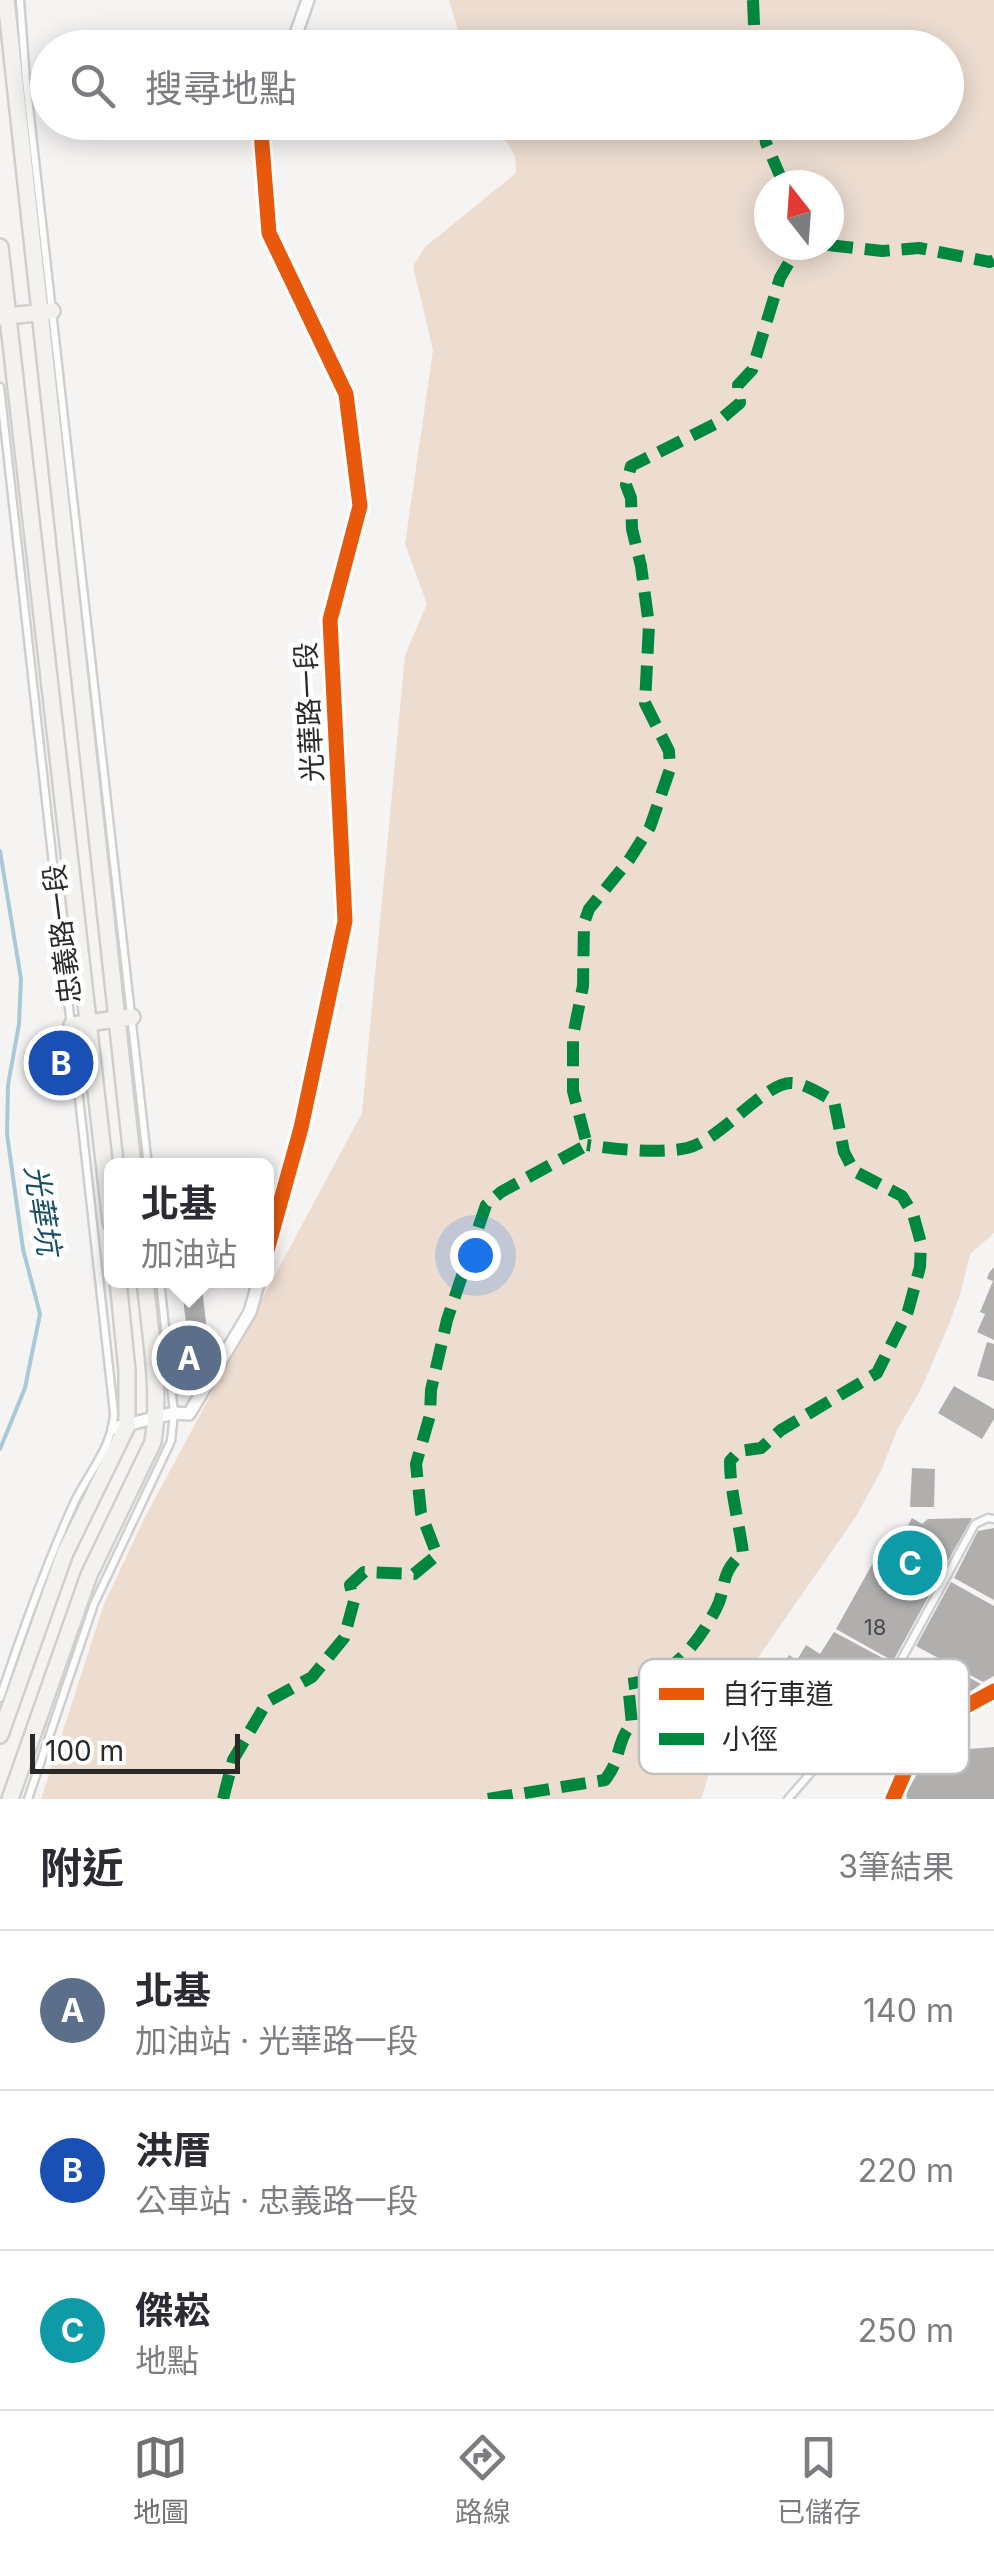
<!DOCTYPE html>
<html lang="zh-TW">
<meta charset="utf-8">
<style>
body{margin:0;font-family:Inter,"Noto Sans TC",sans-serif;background:#f2f2f3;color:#2b2b33}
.compass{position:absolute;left:754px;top:170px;width:90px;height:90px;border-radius:50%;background:#fff;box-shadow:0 5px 25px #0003;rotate:343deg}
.scale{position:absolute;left:30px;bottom:25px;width:210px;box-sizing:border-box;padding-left:10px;border:5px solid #2a2928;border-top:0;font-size:28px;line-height:35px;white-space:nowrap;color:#2a2928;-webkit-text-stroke:8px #fff;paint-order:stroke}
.you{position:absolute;left:475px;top:1255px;width:35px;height:35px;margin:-25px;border:8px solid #fff;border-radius:50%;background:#1a73e8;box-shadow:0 0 0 15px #1a73e833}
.badge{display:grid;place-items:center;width:65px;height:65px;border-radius:50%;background:#71706f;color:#fff;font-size:32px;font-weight:700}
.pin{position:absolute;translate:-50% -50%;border:5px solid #fff;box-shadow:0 2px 10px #0006}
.popup{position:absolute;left:104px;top:1158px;width:170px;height:130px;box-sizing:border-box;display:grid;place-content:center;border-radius:15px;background:#fff;filter:drop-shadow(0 2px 8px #0005);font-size:32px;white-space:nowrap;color:#7c7c81}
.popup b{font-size:38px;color:#2b2b33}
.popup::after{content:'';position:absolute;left:50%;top:100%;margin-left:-20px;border:20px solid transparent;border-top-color:#fff}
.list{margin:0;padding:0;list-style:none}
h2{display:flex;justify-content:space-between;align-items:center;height:130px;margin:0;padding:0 40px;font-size:42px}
h2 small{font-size:32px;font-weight:400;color:#7c7c81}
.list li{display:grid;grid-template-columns:65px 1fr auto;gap:30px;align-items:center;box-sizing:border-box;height:160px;padding:0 40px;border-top:2px solid #e1e1e2}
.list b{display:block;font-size:38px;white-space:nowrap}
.list p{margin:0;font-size:32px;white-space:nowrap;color:#7c7c81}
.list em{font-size:32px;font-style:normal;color:#7c7c81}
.icon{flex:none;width:55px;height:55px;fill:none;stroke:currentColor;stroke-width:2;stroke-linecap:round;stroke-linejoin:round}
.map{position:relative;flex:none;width:994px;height:1799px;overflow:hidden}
.search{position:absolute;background:#fff;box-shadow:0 5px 25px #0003;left:30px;right:30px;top:30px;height:110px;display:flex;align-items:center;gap:25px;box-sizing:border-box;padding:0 35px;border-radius:55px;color:#7c7c81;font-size:38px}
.sheet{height:610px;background:#fff}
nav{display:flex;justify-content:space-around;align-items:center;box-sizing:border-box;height:140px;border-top:2px solid #e1e1e2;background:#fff;font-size:28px;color:#7c7c81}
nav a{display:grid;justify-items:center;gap:5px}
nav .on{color:#71706f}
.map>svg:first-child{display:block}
</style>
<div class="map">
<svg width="994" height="1799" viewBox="0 0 994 1799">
<rect width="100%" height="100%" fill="#f6f4f3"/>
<path fill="#edddd1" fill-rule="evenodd" d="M449 0H994V1233L970 1254 960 1295 947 1329 921 1389 897 1430 881 1471 855 1518 737 1688 701 1799H41L104 1604 144 1519 362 1113 405 655 427 604 405 544 433 350 413 266 425 247 516 173 515 156 496 123 946 122V48L463 47ZM769 185H829V245H769Z"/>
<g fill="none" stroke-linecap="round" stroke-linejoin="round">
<path stroke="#aac8d6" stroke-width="4" d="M0 851 21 979 19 1024 8 1085 7 1134 23 1249 40 1314 25 1388 0 1449"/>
</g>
<path fill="#b0afae" d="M994 1267V1340L977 1332 985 1314 980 1312 993 1281 987 1279 989 1273Z
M202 1287 206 1323 203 1337 188 1339 182 1290Z
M987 1342 994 1344V1381L977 1376Z
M954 1386 994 1409V1419L982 1439 938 1413Z
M912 1468 935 1469 934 1507H910Z
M912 1518 922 1524 928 1519 972 1518 932 1589 876 1558 888 1536 899 1542Z
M994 1528V1600L954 1578 978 1531Z
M874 1561 931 1592 893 1661 836 1629Z
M951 1582 994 1606V1676L983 1682 916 1646Z
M834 1632 892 1663 839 1723 772 1687 789 1655 797 1660 806 1645 820 1654Z
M937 1660 981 1684 928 1722 886 1694 905 1673 922 1683Z
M778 1694 831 1721 820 1743 767 1716Z
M882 1694 920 1723 884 1771 846 1743Z
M994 1747V1799H907L906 1793 930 1752Z"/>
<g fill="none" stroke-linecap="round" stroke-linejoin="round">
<g stroke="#d1cfce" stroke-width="11">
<path id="lane" d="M20 0 26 80 148 1166
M0 387 114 1413C113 1447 88 1473 74 1503 45 1567 22 1632 0 1698
M28 1799 94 1604 171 1441 174 1413 160 1280
M788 1799 815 1768 841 1729 899 1664 975 1524 988 1518 994 1519"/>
</g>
<g stroke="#d1cfce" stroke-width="16">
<path id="street" d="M291 48 308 0
M265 122 261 132 269 233 346 394 360 506 330 620 345 921 301 1128 266 1254
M114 1428 174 1413 189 1414 250 1312 259 1280
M893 1799 909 1762 939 1721 994 1691"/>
</g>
<g stroke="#d1cfce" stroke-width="20">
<path id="secondary" d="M6 0 133 1166
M0 247 111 1223
M1 317 52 311
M72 1025 132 1017
M0 1735 65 1553 127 1426V1371L118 1280
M10 1799 89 1575 153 1442C161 1389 150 1334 145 1280"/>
</g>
<use href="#lane" stroke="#fefdfd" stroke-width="6"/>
<use href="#street" stroke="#fefdfd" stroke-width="11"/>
<use href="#secondary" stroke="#f4f2ef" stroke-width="15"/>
<path stroke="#00873e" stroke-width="12" stroke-dasharray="25 12" stroke-linecap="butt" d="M753 0 755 48
M763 122 766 143 784 185
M828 245 882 251 919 248 990 262 994 260
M223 1799 233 1760 267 1702 312 1677 344 1638 354 1601 350 1585 364 1572 414 1574 437 1555 421 1513 416 1464 430 1415 431 1390 447 1320 486 1205 501 1192 587 1145 573 1091V1036L583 986 584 923 589 909 629 860 650 827 670 769 669 751 645 703 649 625 641 566 632 529 631 498 626 485 631 466 715 424 740 403 738 385 752 370 780 278 799 245
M488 1799 605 1780C623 1757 615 1742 632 1724L628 1684C670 1679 697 1645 716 1609 728 1586 718 1574 743 1553 739 1522 730 1491 730 1461L739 1451 761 1448 781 1430 877 1373 908 1311 920 1267 921 1243 913 1214 902 1196 854 1171 844 1152 834 1101C822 1095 805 1083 791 1083 764 1083 721 1140 687 1148 660 1154 614 1149 587 1145"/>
<g stroke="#fff" stroke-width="21">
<path id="cycleway" d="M265 122 261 132 269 233 346 394 360 506 330 620 345 921 301 1128 266 1254
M893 1799 909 1762 939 1721 994 1691"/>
</g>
<use href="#cycleway" stroke="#e8590c" stroke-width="15"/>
</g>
<g text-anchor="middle" stroke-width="10" stroke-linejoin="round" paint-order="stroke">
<g font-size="22" fill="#4c4a4a">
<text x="875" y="1635">18</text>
</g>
<g font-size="28" fill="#2a2928" stroke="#fff">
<text transform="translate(309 712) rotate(-93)" y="10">光華路一段</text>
<text transform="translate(62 934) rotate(-97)" y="10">忠義路一段</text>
</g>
<g font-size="30" font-style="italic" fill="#174f65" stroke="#fff">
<text transform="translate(42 1210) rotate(81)" y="10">光華坑</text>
</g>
</g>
<rect x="639" y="1659" width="330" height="115" rx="15" fill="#fff" stroke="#bfbfbe" stroke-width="2.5"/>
<rect x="659" y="1688" width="45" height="12" fill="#e8590c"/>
<rect x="659" y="1733" width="45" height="12" fill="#00873e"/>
<g font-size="28" fill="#2a2928">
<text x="722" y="1704">自行車道</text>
<text x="722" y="1749">小徑</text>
</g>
</svg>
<svg class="compass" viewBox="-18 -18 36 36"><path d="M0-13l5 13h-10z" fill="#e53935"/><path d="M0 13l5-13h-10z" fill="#7c7c81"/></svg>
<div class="scale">100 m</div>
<div class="you"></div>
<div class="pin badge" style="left:189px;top:1358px;background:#5c6f8a">A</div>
<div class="popup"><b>北基</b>加油站</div>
<div class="pin badge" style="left:61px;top:1063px;background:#1a4fb4">B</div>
<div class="pin badge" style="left:910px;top:1563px;background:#0f9aa8">C</div>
<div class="search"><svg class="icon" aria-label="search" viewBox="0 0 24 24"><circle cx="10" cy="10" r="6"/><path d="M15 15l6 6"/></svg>搜尋地點</div>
</div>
<section class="sheet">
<h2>附近<small>3筆結果</small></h2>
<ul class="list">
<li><span class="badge" style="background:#5c6f8a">A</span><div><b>北基</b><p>加油站 · 光華路一段</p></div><em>140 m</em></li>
<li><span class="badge" style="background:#1a4fb4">B</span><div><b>洪厝</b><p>公車站 · 忠義路一段</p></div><em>220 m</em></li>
<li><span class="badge" style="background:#0f9aa8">C</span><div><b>傑崧</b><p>地點</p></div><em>250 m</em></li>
</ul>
</section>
<nav>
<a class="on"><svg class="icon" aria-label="map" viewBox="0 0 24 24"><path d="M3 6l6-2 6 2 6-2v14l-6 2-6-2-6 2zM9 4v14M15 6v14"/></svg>地圖</a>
<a><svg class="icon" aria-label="directions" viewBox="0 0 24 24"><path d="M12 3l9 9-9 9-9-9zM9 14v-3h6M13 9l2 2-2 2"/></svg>路線</a>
<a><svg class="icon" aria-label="saved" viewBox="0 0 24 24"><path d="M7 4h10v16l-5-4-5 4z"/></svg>已儲存</a>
</nav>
